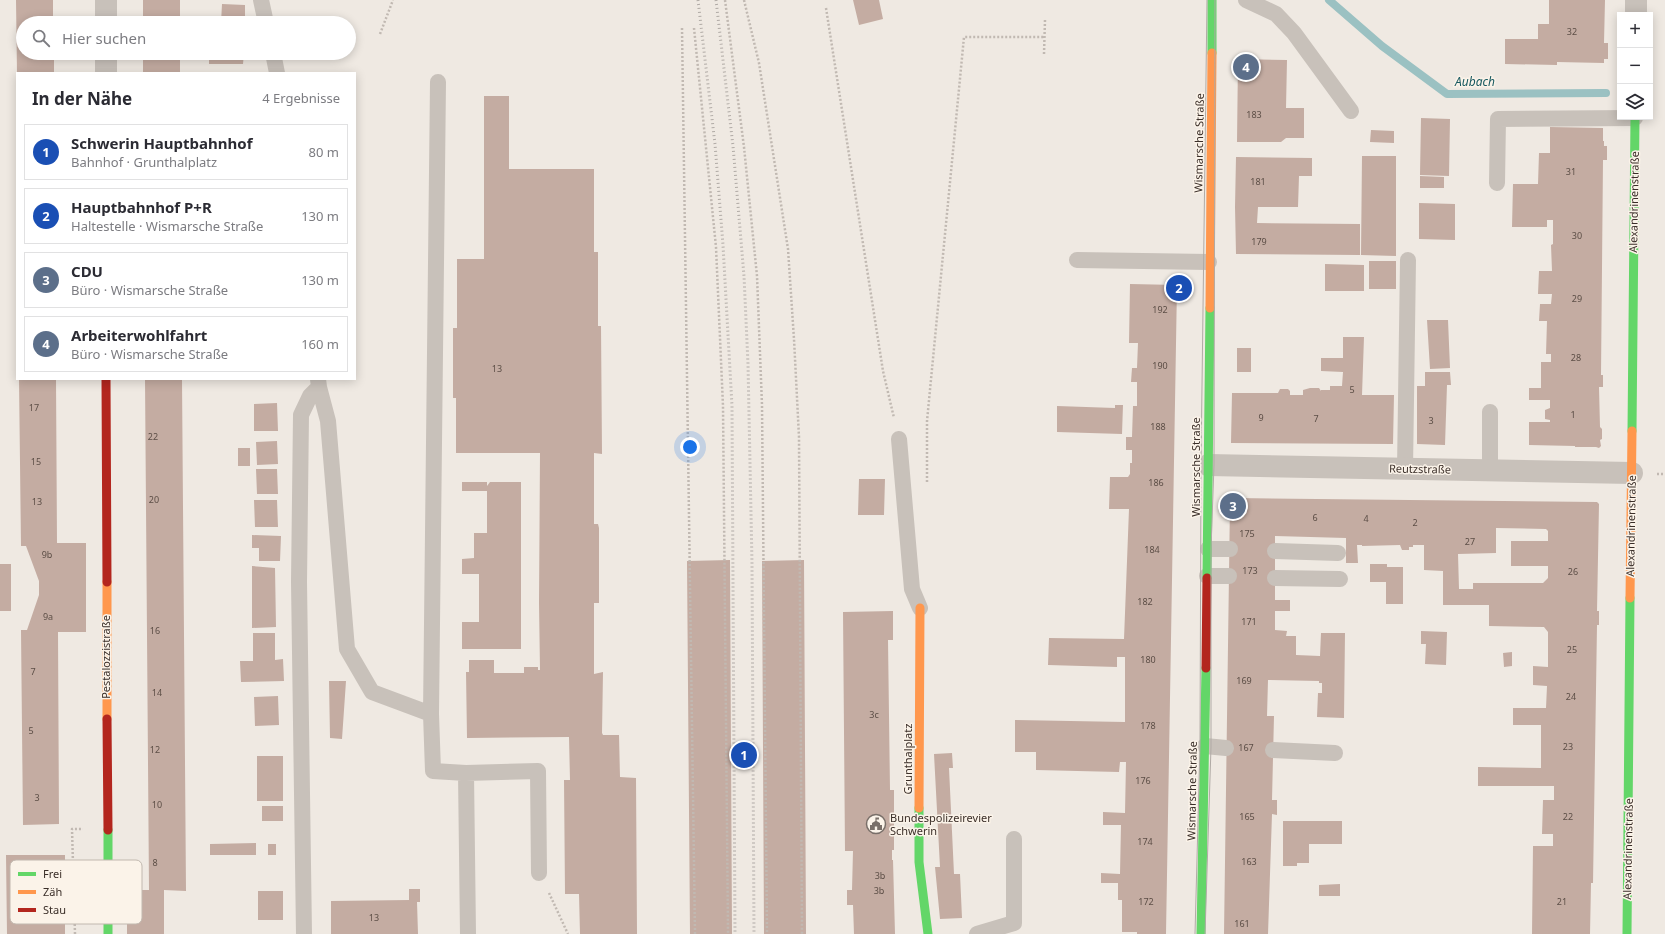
<!DOCTYPE html>
<html lang="de">
<meta charset="utf-8">
<style>
body{margin:0;font-family:"Noto Sans",sans-serif;background:#f2f2f3;color:#2b2b33}
.controls{position:absolute;right:12px;top:12px;display:grid;overflow:hidden;border-radius:0px;box-shadow:0 2px 10px #0003}
.controls button{width:36px;height:36px;display:grid;place-items:center;padding:0;border:0;border-bottom:1px solid #e1e1e2;background:#fff;color:#2b2b33;font:20px sans-serif}
.you{position:absolute;left:690px;top:447px;width:14px;height:14px;margin:-10px;border:3px solid #fff;border-radius:50%;background:#1a73e8;box-shadow:0 0 0 6px #1a73e833}
.badge{display:grid;place-items:center;width:26px;height:26px;border-radius:50%;background:#796f69;color:#fff;font-size:13px;font-weight:700}
.pin{position:absolute;translate:-50% -50%;border:2px solid #fff;box-shadow:0 1px 4px #0006}
.list{margin:0;padding:0;list-style:none}
h2{display:flex;justify-content:space-between;align-items:center;height:52px;margin:0;padding:0 16px;font-size:17px}
h2 small{font-size:13px;font-weight:400;color:#7c7c81}
.list li{display:grid;grid-template-columns:26px 1fr auto;gap:12px;align-items:center;box-sizing:border-box;height:56px;margin:0 8px 8px;padding:0 8px;border:1px solid #e1e1e2;border-radius:0px}
.list b{display:block;font-size:15px;white-space:nowrap}
.list p{margin:0;font-size:13px;white-space:nowrap;color:#7c7c81}
.list em{font-size:13px;font-style:normal;color:#7c7c81}
.icon{flex:none;width:22px;height:22px;fill:none;stroke:currentColor;stroke-width:2;stroke-linecap:round;stroke-linejoin:round}
.map{position:relative;flex:none;width:1665px;height:934px;overflow:hidden}
.search{position:absolute;background:#fff;box-shadow:0 2px 10px #0003;left:16px;top:16px;width:340px;height:44px;display:flex;align-items:center;gap:10px;box-sizing:border-box;padding:0 14px;border-radius:22px;color:#7c7c81;font-size:15px}
.panel{position:absolute;background:#fff;box-shadow:0 2px 10px #0003;left:16px;top:72px;width:340px;height:308px;border-radius:0px}
.map>svg:first-child{display:block}
</style>
<div class="map">
<svg width="1665" height="934" viewBox="0 0 1665 934">
<rect width="100%" height="100%" fill="#efe9e2"/>
<g fill="none" stroke-linecap="round" stroke-linejoin="round">
<path stroke="#9bc1c2" stroke-width="8" d="M1329 0 1382 46 1447 94 1606 93"/>
</g>
<path fill="#c4aca2" fill-rule="evenodd" d="M16 0H53V23H23V53H54V73H17Z
M143 0H180V23H143Z
M853 0H879L883 19 859 25Z
M1549 0H1605L1604 43H1608V59H1604V63L1557 62V65L1505 64V39H1538V24H1549Z
M222 4 245 5V23H221Z
M143 53H180V73H143Z
M209 53H244L243 64H209Z
M1238 59 1287 60 1286 108H1304V138H1286L1281 142H1237Z
M484 96H509V169H594V252H598V326H601L602 454 594 453V524H598L599 528V603H594V674L603 672 602 733 603 735H619L620 777 636 778 637 934H580L579 894H565L564 780H570L569 737 467 738 466 672H469V660H494V673H524V667H538V670H540L539 603 540 453H456V398H453V328H457V259H484Z
M1421 118 1450 119 1449 176 1420 175Z
M1550 127 1603 128V141H1604V146H1607V160H1603L1601 375H1603V387H1599L1600 427 1602 429V439L1600 440 1601 446 1599 448 1596 447H1575V446L1529 445V422H1550V420L1545 419V410L1550 408V400H1529V388H1541V362H1551V354H1546L1547 321H1539L1540 304H1551L1552 294H1538L1539 271H1552L1551 245 1553 244V220H1547V227H1512L1513 184H1538L1539 153H1550Z
M1371 130 1394 131V143L1370 142Z
M1362 156H1396V256L1361 255Z
M1236 157 1312 158V176H1299L1298 207H1258L1257 223 1360 224V255L1236 254 1235 207Z
M1420 176 1444 177V188H1420Z
M1419 203 1455 204V240L1419 239Z
M1369 261H1396V289H1369Z
M1325 264 1364 265V291H1325Z
M1130 284 1177 285 1166 934H1137V932H1122V900H1118V883H1101V873L1120 874 1121 825H1103V812L1125 813 1126 762H1120L1119 772 1036 770V752H1015V720L1125 722V657H1117V667L1048 665 1049 638 1124 639 1129 509H1109L1110 477H1128L1130 474V463H1132V450H1126V437H1132L1133 406H1137V382H1131L1132 368H1137L1138 343H1129Z
M1427 320H1448L1450 368 1430 369Z
M1343 337H1364L1362 395H1394L1393 444 1231 443 1232 393H1278L1280 389H1288L1290 391V395H1303V390L1310 388H1319L1321 391V390H1330V386H1342L1343 372 1321 371V358H1343Z
M1237 348H1251V372H1237Z
M1425 372H1450L1451 385H1447L1445 445 1417 444V386H1425Z
M19 379H56L57 543H86V632H58L59 824 23 825 21 630H27L39 595V581L26 546H21Z
M145 379H182L186 891 164 890V934H127V890H149Z
M277 403 278 431H254V404Z
M1115 405H1123L1122 434 1057 432V406L1115 408Z
M277 441 278 464 257 465 256 442Z
M238 448H250V466H238Z
M256 469H277L278 494H257Z
M859 479H885L884 515H858Z
M462 482H487V486L490 482H521V649H462V622H479V574H462V559L474 558V533H487V491H462Z
M1235 498 1597 502 1599 504 1597 611H1599V625H1597L1593 883H1591L1590 934H1532L1533 846H1553V834H1542L1543 800H1554V786H1478V767L1541 768V725H1513V708H1546L1547 686 1533 685V666L1548 667V632L1544 627 1489 626V605H1443V571L1424 570V545H1413V547H1409V550H1402L1400 545 1362 546V545H1357L1358 563H1346V538L1275 536V600H1290V611H1275V630L1287 631 1286 636H1296V655L1320 656 1321 633H1345L1344 718 1317 717 1318 693H1322V683H1319V681L1268 680 1267 716H1274L1272 800H1277V815L1272 814 1268 934H1224L1230 502H1235ZM1496 528 1546 529 1548 531V541H1511V566H1548V578L1543 583H1473V589H1459L1458 554 1496 553Z
M254 500H277L278 527H255Z
M252 535 281 536 280 561H259V548H252Z
M730 560 732 934H690L687 561Z
M804 560 806 934H764L762 561Z
M0 564H11V611H0Z
M1370 564H1387V567H1403V604H1386V582H1370Z
M252 566 275 568 276 627 252 628Z
M893 611V640H888L890 790H894V850H892V860H893L895 934H854L853 905H847V890H852L853 851H845L843 612Z
M1421 631 1447 632 1446 665 1425 664 1426 644H1421Z
M253 633H275V660L283 659 284 681 241 682 240 661H253Z
M1512 652V666L1504 667 1503 653Z
M329 681H346L342 739 330 738Z
M278 696 279 725 255 726 254 697Z
M952 753 953 768H949L954 874H960L962 918 940 919 935 867H940L934 754Z
M257 756H283V801H257Z
M262 806H283V821H262Z
M1283 821H1342V844H1309V863H1297V866H1283Z
M256 843V855H210V844Z
M268 844H276V855H268Z
M6 855H65V934H7Z
M1340 884V896H1319V885Z
M409 889H420V902H417L418 934H331V901L409 900Z
M258 891H283V920H258Z"/>
<g fill="none" stroke-linecap="round" stroke-linejoin="round">
<path stroke="#c1b9b2" stroke-width="2.5" stroke-dasharray="2 2" stroke-linecap="butt" d="M725 0 744 147 757 276 762 405 767 934
M744 0 759 63 788 249 794 339 799 437 802 934
M826 8 883 371 894 418
M682 28 695 934
M694 28 716 247 723 406 728 934
M380 34 393 0
M1044 54 1045 20
M1657 474H1665
M927 482V421L964 37H1045
M549 893 568 934
M75 934 72 829H83"/>
<path stroke="#c8c1ba" stroke-width="16" d="M261 0 266 23
M1246 0 1276 14 1294 33 1351 111
M273 53 277 73
M1497 183 1498 119 1635 118
M1077 260 1209 262
M319 387 328 421 347 649 372 692 431 714 433 771 466 773 538 771 539 873
M1490 412V470
M899 439 912 589 920 608
M1405 469 1408 260
M1208 549H1230
M1275 551 1338 553
M1207 576H1229
M1275 578 1340 579
M431 714 438 82
M1205 746 1226 748
M1273 750 1335 753
M466 773 468 934
M304 934 299 582 301 415 310 396 319 387 318 379
M977 934 1014 923V839"/>
<path stroke="#c8c1ba" stroke-width="22" d="M106 0V23
M1636 15V0
M106 53V73
M1208 465 1632 473"/>
<path stroke="#63d668" stroke-width="9" d="M1212 53V0
M1632 431 1635 117
M1207 578 1210 308
M919 808V862L928 934
M108 830V934
M1201 934 1206 668
M1627 934 1630 598"/>
<path stroke="#ff974d" stroke-width="9" d="M1210 308 1212 53
M107 582V719
M1630 598 1632 431
M919 808 920 608"/>
<path stroke="#b3261e" stroke-width="9" d="M106 379 107 582
M1206 668 1207 578
M107 719 108 830"/>
<path stroke="#b0aaa5" stroke-width="1" d="M1195 934 1200 746 1201 464 1207 0
M1205 934 1211 747V549L1214 465 1215 0"/>
<path stroke="#b0aaa5" stroke-width="3" stroke-dasharray="1 3" stroke-linecap="butt" d="M698 0 715 144 723 245 732 406 735 934
M716 0 733 146 744 276 748 364 752 563 754 934"/>
</g>
<defs>
<g id="civic-ring" transform="scale(1)"><circle r="9.5" fill="#fbf3e9" stroke="#796f69" stroke-width="1.5"/><path d="M-.6-6.5H3V-4.5H.6V-3L4-1V1h2V6H-6V1h2V-1L-.6-3ZM-1.2 2.5V6h2.4V2.5Z" fill="#796f69"/></g>
</defs>
<g fill-rule="evenodd">
<use href="#civic-ring" x="876" y="824"/>
</g>
<g text-anchor="middle" stroke-width="3" stroke-linejoin="round" paint-order="stroke">
<g font-size="9" fill="#5c4e46">
<text x="1572" y="35">32</text>
<text x="1254" y="118">183</text>
<text x="1571" y="175">31</text>
<text x="1258" y="185">181</text>
<text x="1577" y="239">30</text>
<text x="1259" y="245">179</text>
<text x="1577" y="302">29</text>
<text x="1160" y="313">192</text>
<text x="1576" y="361">28</text>
<text x="1160" y="369">190</text>
<text x="497" y="372">13</text>
<text x="1352" y="393">5</text>
<text x="34" y="411">17</text>
<text x="1573" y="418">1</text>
<text x="1261" y="421">9</text>
<text x="1316" y="422">7</text>
<text x="1431" y="424">3</text>
<text x="1158" y="430">188</text>
<text x="153" y="440">22</text>
<text x="36" y="465">15</text>
<text x="1156" y="486">186</text>
<text x="154" y="503">20</text>
<text x="37" y="505">13</text>
<text x="1315" y="521">6</text>
<text x="1366" y="522">4</text>
<text x="1415" y="526">2</text>
<text x="1247" y="537">175</text>
<text x="1470" y="545">27</text>
<text x="1152" y="553">184</text>
<text x="47" y="558">9b</text>
<text x="1250" y="574">173</text>
<text x="1573" y="575">26</text>
<text x="1145" y="605">182</text>
<text x="48" y="620">9a</text>
<text x="1249" y="625">171</text>
<text x="155" y="634">16</text>
<text x="1572" y="653">25</text>
<text x="1148" y="663">180</text>
<text x="33" y="675">7</text>
<text x="1244" y="684">169</text>
<text x="157" y="696">14</text>
<text x="1571" y="700">24</text>
<text x="874" y="718">3c</text>
<text x="1148" y="729">178</text>
<text x="31" y="734">5</text>
<text x="1568" y="750">23</text>
<text x="1246" y="751">167</text>
<text x="155" y="753">12</text>
<text x="1143" y="784">176</text>
<text x="37" y="801">3</text>
<text x="157" y="808">10</text>
<text x="1247" y="820">165</text>
<text x="1568" y="820">22</text>
<text x="1145" y="845">174</text>
<text x="1249" y="865">163</text>
<text x="155" y="866">8</text>
<text x="880" y="879">3b</text>
<text x="879" y="894">3b</text>
<text x="1146" y="905">172</text>
<text x="1562" y="905">21</text>
<text x="374" y="921">13</text>
<text x="1242" y="927">161</text>
</g>
<g font-size="11" fill="#3a2e28" stroke="#fbf3e9">
<text transform="translate(1199 143) rotate(-89)" y="4">Wismarsche Straße</text>
<text transform="translate(1634 202) rotate(-89)" y="4">Alexandrinenstraße</text>
<text transform="translate(1196 467) rotate(-90)" y="4">Wismarsche Straße</text>
<text transform="translate(1420 469) rotate(1)" y="4">Reutzstraße</text>
<text transform="translate(1631 526) rotate(-89)" y="4">Alexandrinenstraße</text>
<text transform="translate(106 657) rotate(-90)" y="4">Pestalozzistraße</text>
<text transform="translate(908 759) rotate(-90)" y="4">Grunthalplatz</text>
<text transform="translate(1192 791) rotate(-89)" y="4">Wismarsche Straße</text>
<text transform="translate(1628 849) rotate(-89)" y="4">Alexandrinenstraße</text>
</g>
<g font-size="11" fill="#3a2e28" stroke="#fbf3e9" text-anchor="start">
<text x="890" y="822">Bundespolizeirevier<tspan x="890" dy="13">Schwerin</tspan></text>
</g>
<g font-size="12" font-style="italic" fill="#185960" stroke="#fbf3e9">
<text x="1475" y="86">Aubach</text>
</g>
</g>
<rect x="10" y="860" width="132" height="64" rx="6" fill="#fbf3e9" stroke="#c1b8af" stroke-width="1"/>
<rect x="18" y="872" width="18" height="4" fill="#63d668"/>
<rect x="18" y="890" width="18" height="4" fill="#ff974d"/>
<rect x="18" y="908" width="18" height="4" fill="#b3261e"/>
<g font-size="11" fill="#3a2e28">
<text x="43" y="878">Frei</text>
<text x="43" y="896">Zäh</text>
<text x="43" y="914">Stau</text>
</g>
</svg>
<div class="controls">
<button>+</button>
<button>−</button>
<button><svg class="icon" aria-label="layers" viewBox="0 0 24 24"><path d="M12 4l9 5-9 5-9-5zM3 14l9 5 9-5"/></svg></button>
</div>
<div class="you"></div>
<div class="pin badge" style="left:744px;top:755px;background:#1a4fb4">1</div>
<div class="pin badge" style="left:1179px;top:288px;background:#1a4fb4">2</div>
<div class="pin badge" style="left:1233px;top:506px;background:#5c6f8a">3</div>
<div class="pin badge" style="left:1246px;top:67px;background:#5c6f8a">4</div>
<div class="search"><svg class="icon" aria-label="search" viewBox="0 0 24 24"><circle cx="10" cy="10" r="6"/><path d="M15 15l6 6"/></svg>Hier suchen</div>
<section class="panel">
<h2>In der Nähe<small>4 Ergebnisse</small></h2>
<ul class="list">
<li><span class="badge" style="background:#1a4fb4">1</span><div><b>Schwerin Hauptbahnhof</b><p>Bahnhof · Grunthalplatz</p></div><em>80 m</em></li>
<li><span class="badge" style="background:#1a4fb4">2</span><div><b>Hauptbahnhof P+R</b><p>Haltestelle · Wismarsche Straße</p></div><em>130 m</em></li>
<li><span class="badge" style="background:#5c6f8a">3</span><div><b>CDU</b><p>Büro · Wismarsche Straße</p></div><em>130 m</em></li>
<li><span class="badge" style="background:#5c6f8a">4</span><div><b>Arbeiterwohlfahrt</b><p>Büro · Wismarsche Straße</p></div><em>160 m</em></li>
</ul>
</section>
</div>
